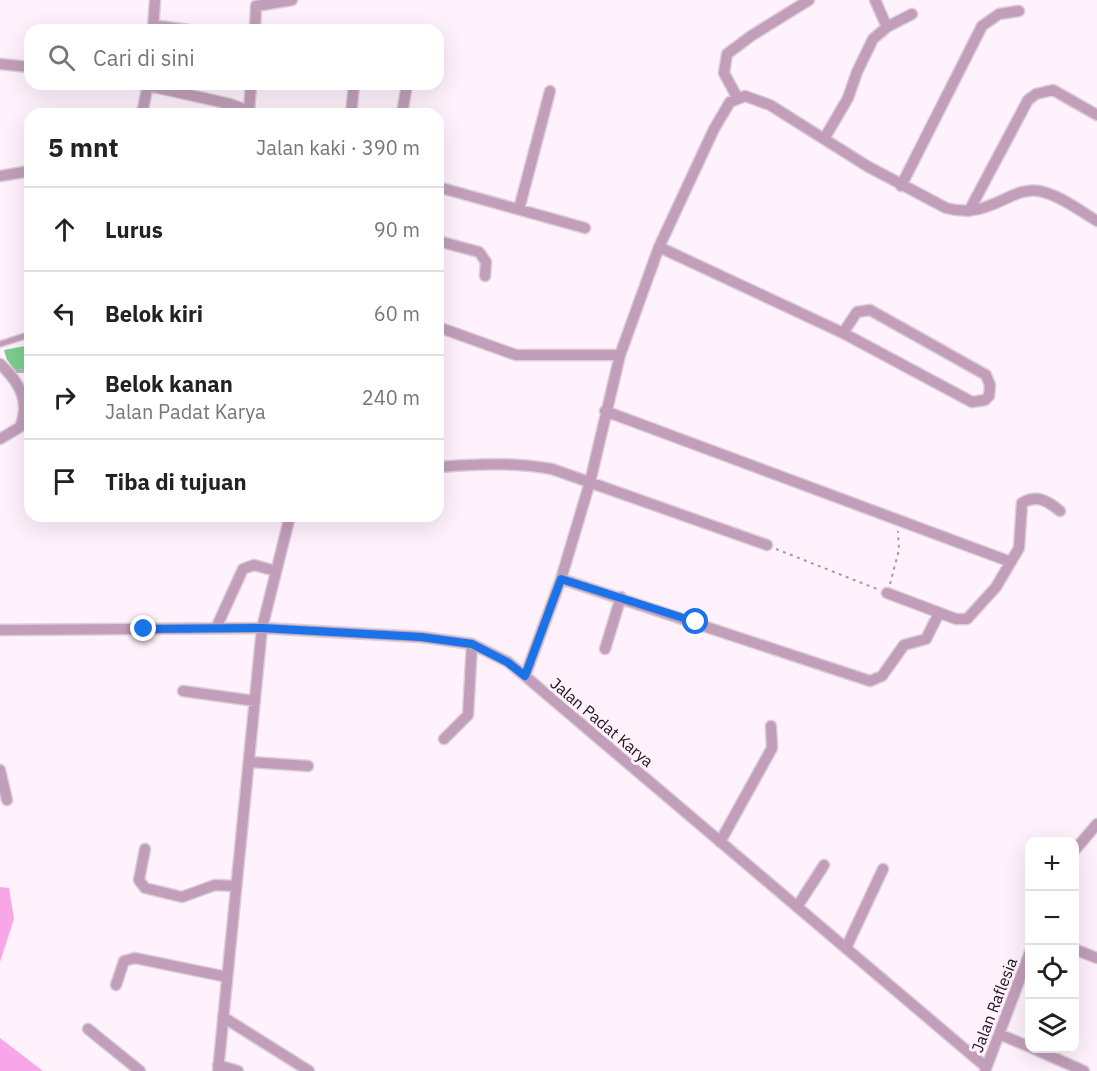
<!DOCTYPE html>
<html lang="id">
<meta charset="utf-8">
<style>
body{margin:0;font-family:"IBM Plex Sans",sans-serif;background:#f6f6f6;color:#222}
.controls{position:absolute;right:18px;bottom:18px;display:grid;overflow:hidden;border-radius:12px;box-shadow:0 6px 24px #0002}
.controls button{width:54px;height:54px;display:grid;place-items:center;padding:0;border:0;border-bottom:2px solid #e0e0e0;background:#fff;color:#222;font:30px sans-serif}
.stop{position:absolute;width:18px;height:18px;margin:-14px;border:4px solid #1a73e8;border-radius:50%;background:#fff}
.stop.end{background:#1a73e8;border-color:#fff;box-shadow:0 2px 6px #0008}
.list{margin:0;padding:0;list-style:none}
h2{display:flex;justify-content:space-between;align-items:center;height:78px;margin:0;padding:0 24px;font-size:26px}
h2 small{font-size:20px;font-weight:400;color:#767676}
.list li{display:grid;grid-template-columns:39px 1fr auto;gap:18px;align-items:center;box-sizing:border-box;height:84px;padding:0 24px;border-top:2px solid #e0e0e0}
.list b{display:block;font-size:22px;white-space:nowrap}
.list p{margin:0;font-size:20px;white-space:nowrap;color:#767676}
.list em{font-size:20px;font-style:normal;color:#767676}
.icon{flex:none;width:33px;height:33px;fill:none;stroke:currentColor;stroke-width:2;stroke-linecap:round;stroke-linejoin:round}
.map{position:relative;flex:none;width:1097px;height:1071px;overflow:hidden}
.search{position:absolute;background:#fff;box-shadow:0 6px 24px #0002;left:24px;top:24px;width:420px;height:66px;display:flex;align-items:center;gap:15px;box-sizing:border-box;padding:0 21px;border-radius:18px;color:#767676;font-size:22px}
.panel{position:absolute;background:#fff;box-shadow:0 6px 24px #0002;left:24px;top:108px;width:420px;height:414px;border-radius:18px}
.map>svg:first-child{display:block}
</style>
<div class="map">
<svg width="1097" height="1071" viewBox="0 0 1097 1071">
<defs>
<filter id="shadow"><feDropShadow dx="3.5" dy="6" stdDeviation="0" flood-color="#0004"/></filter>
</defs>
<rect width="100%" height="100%" fill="#fff2fc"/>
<path fill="#f7a7e7" d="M0 887 9 888 14 919 0 962Z
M0 1038 43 1071H0Z"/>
<path fill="#7acf8e" filter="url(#shadow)" d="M30 345V368L16 370 7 360 4 350Z"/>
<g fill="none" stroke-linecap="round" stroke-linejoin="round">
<g stroke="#dbcfd8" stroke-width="8">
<path id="service" d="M0 344 25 336"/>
</g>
<g stroke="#dbcfd8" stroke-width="13">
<path id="minor" d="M875 0 887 27
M153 25 188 30
M153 30 155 0
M255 30 256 6 292 0
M0 64 30 67
M141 84 230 104 249 111V114
M737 97 724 73 727 54 751 36 809 0
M249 111 251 84
M142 114 148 84
M351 114 354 84
M402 114 407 84
M824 139 848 98 857 72 873 39 887 27 912 14
M0 176 30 171
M901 186 982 26 999 14 1019 11
M438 187 585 228
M519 209 550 91
M969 211 1028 100 1036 94 1053 90 1097 115
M438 241 479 252 486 262 485 276
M659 247 843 333 972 402 985 400 989 396 990 385 986 375 870 310 857 312 843 333
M438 327 516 355H620L659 247 714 129 730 102 745 96 770 105 867 166 946 208C990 220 1010 186 1039 191 1060 195 1080 211 1097 221
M0 364C19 382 31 401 20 427L0 439
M605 411 1011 562
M438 467C476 464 514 462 552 469L767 545
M561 579 870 681 882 676 904 645 926 639 939 613
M887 593 956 619H967L996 587 1019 548 1022 503C1037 494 1048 501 1060 511
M216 628 243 569 254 565 276 571
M0 630 262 628 421 637 472 644 508 662 525 676 986 1067
M605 649 621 597
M525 676 561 579 590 482 620 355
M183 691 255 701
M444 739 468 715 472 644
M249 762 308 766
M0 770 7 800
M720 842 772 748 771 726
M145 849 139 880 145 888 182 897 215 885 235 886
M1074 851 1097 824
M797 907 824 865
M846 948 883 869
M1074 949 1097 958
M116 985 124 961 135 958 227 977
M223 1017 309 1071
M88 1029 140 1071
M999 1034 1030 1047
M1032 1048 1084 1071
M218 1065 238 1071
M218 1071 262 628 290 516
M985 1071 1030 952"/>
</g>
<path stroke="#a69aa3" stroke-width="2" stroke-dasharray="3 4.5" stroke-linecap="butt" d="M776 549 877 589
M890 584 899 550 898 531"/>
<use href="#service" stroke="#c29eba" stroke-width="5"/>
<use href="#minor" stroke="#c29eba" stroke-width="10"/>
</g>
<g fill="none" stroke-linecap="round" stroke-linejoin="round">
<path stroke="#1a73e8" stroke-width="8" d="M144 629 262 628 421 637 472 644 507 662 525 676 561 579 696 622"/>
</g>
<g text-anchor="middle" stroke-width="6" stroke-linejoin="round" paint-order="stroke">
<g font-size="16" fill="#1f151d" stroke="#fff2fc">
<text transform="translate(602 722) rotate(40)" y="6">Jalan Padat Karya</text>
<text transform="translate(994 1005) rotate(-69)" y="6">Jalan Raflesia</text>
</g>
</g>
</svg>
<div class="controls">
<button>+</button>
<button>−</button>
<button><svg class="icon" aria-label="locate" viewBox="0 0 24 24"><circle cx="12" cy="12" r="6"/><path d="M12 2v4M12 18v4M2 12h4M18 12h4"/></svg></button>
<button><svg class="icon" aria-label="layers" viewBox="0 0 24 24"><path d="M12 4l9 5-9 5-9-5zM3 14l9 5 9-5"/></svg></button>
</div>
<div class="stop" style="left:696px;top:622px"></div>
<div class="stop end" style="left:144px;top:629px"></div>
<div class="search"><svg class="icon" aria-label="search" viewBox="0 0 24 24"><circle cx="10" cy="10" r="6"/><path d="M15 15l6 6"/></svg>Cari di sini</div>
<section class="panel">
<h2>5 mnt<small>Jalan kaki · 390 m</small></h2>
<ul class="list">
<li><svg class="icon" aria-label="ahead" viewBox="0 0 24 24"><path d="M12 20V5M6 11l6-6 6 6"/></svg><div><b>Lurus</b></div><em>90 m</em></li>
<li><svg class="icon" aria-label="left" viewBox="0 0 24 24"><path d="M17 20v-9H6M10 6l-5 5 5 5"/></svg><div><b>Belok kiri</b></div><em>60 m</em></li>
<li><svg class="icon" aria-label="right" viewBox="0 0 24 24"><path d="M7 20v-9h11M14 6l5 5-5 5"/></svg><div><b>Belok kanan</b><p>Jalan Padat Karya</p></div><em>240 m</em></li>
<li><svg class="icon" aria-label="arrive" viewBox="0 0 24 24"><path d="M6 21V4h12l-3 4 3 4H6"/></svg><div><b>Tiba di tujuan</b></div></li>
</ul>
</section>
</div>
